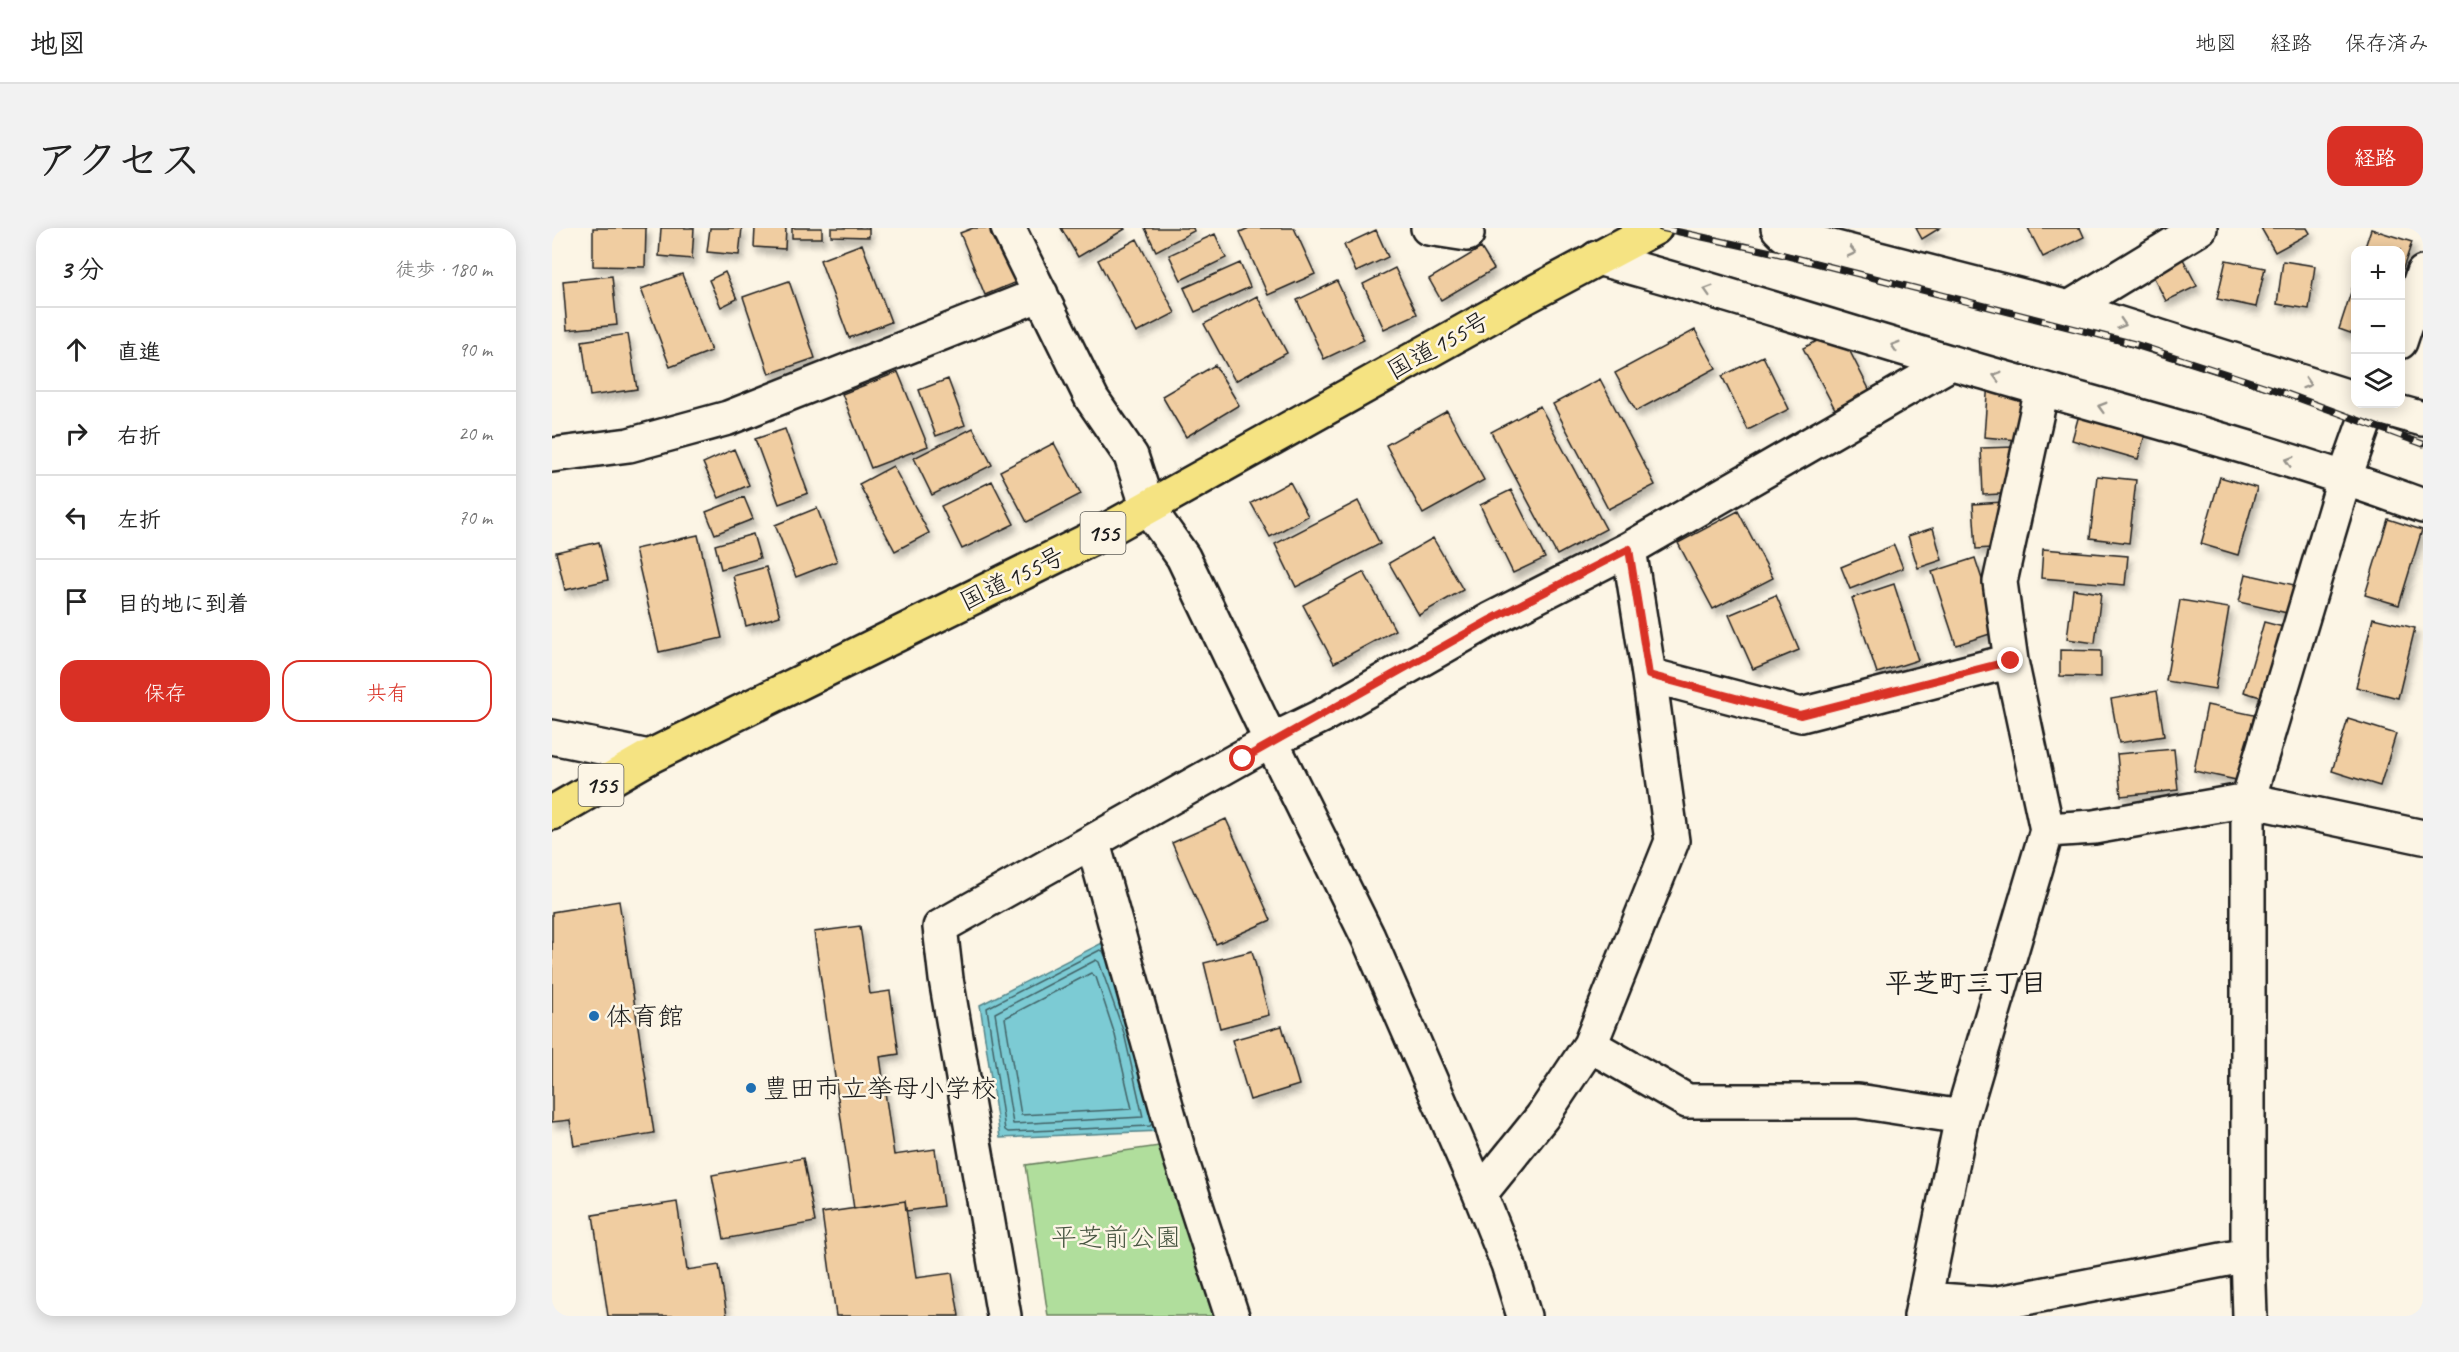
<!DOCTYPE html>
<html lang="ja">
<meta charset="utf-8">
<style>
body{margin:0;font-family:Caveat,"Klee One",sans-serif;background:#f2f2f2;color:#222}
.controls{position:absolute;right:18px;top:18px;display:grid;overflow:hidden;border-radius:12px;box-shadow:0 3px 15px #0003}
.controls button{width:54px;height:54px;display:grid;place-items:center;padding:0;border:0;border-bottom:2px solid #e0e0e0;background:#fff;color:#222;font:30px sans-serif}
.stop{position:absolute;width:18px;height:18px;margin:-14px;border:4px solid #d93025;border-radius:50%;background:#fff}
.stop.end{background:#d93025;border-color:#fff;box-shadow:0 2px 6px #0008}
.list{margin:0;padding:0;list-style:none}
h2{display:flex;justify-content:space-between;align-items:center;height:78px;margin:0;padding:0 24px;font-size:26px}
h2 small{font-size:20px;font-weight:400;color:#767676}
.list li{display:grid;grid-template-columns:39px 1fr auto;gap:18px;align-items:center;box-sizing:border-box;height:84px;padding:0 24px;border-top:2px solid #e0e0e0}
.list b{display:block;font-size:22px;white-space:nowrap}
.list em{font-size:20px;font-style:normal;color:#767676}
.actions{display:flex;gap:12px;padding:18px 24px}
.actions a{flex:1;padding:14px 0;border:2px solid #d93025;border-radius:18px;text-align:center;font-size:21px;color:#d93025}
.actions .main{background:#d93025;color:#fff}
.icon{flex:none;width:33px;height:33px;fill:none;stroke:currentColor;stroke-width:2;stroke-linecap:round;stroke-linejoin:round}
.map{position:relative;flex:none;width:1871px;height:1088px;overflow:hidden;border-radius:18px}
header{display:flex;align-items:center;gap:36px;box-sizing:border-box;height:84px;padding:0 30px;background:#fff;border-bottom:2px solid #e0e0e0}
header strong{font-size:28px}
nav{display:flex;gap:33px;margin-inline-start:auto;font-size:21px}
.intro{display:flex;align-items:center;justify-content:space-between;box-sizing:border-box;height:144px;padding:0 36px}
h1{margin:0;font-size:42px}
.button{padding:15px 27px;border-radius:18px;background:#d93025;color:#fff;font-size:21px;font-weight:700}
main{display:flex;gap:36px;padding:0 36px}
aside{flex:1;background:#fff;border-radius:18px;box-shadow:0 3px 15px #0003}
.map>svg:first-child{display:block}
</style>
<header>
<strong>地図</strong>
<nav><a>地図</a><a>経路</a><a>保存済み</a></nav>
</header>
<div class="intro"><h1>アクセス</h1><a class="button">経路</a></div>
<main>
<aside>
<h2>3 分<small>徒歩 · 180 m</small></h2>
<ul class="list">
<li><svg class="icon" aria-label="ahead" viewBox="0 0 24 24"><path d="M12 20V5M6 11l6-6 6 6"/></svg><div><b>直進</b></div><em>90 m</em></li>
<li><svg class="icon" aria-label="right" viewBox="0 0 24 24"><path d="M7 20v-9h11M14 6l5 5-5 5"/></svg><div><b>右折</b></div><em>20 m</em></li>
<li><svg class="icon" aria-label="left" viewBox="0 0 24 24"><path d="M17 20v-9H6M10 6l-5 5 5 5"/></svg><div><b>左折</b></div><em>70 m</em></li>
<li><svg class="icon" aria-label="arrive" viewBox="0 0 24 24"><path d="M6 21V4h12l-3 4 3 4H6"/></svg><div><b>目的地に到着</b></div></li>
</ul>
<div class="actions"><a class="main">保存</a><a>共有</a></div>
</aside>
<div class="map">
<svg width="1871" height="1088" viewBox="0 0 1871 1088">
<defs>
<filter id="shadow"><feDropShadow dx="3.5" dy="6" stdDeviation="3" flood-color="#0004"/></filter>
</defs>
<rect width="100%" height="100%" fill="#fcf5e5"/>
<filter id="ink" filterUnits="userSpaceOnUse"><feTurbulence type="fractalNoise" baseFrequency=".0167" numOctaves="2"/><feDisplacementMap in="SourceGraphic" scale="12" xChannelSelector="R" yChannelSelector="G"/><feConvolveMatrix kernelMatrix="1 2 1 2 8 2 1 2 1" color-interpolation-filters="sRGB"/></filter>
<g filter="url(#ink)">
<path fill="#b0de9c" stroke="#667d5c" stroke-width="1.5" d="M614 917 674 1088H496L474 937Z"/>
<path fill="#7bcbd4" stroke="#55858a" stroke-width="1.5" d="M554 713 609 903 448 910 428 777Z"/>
<g fill="none" stroke-linecap="round" stroke-linejoin="round">
<path stroke="#426266" stroke-width="1.5" d="M544 732 547 734 572 805 591 889 461 896 443 785Z
M555 732 551 723 548 722 435 780 453 902 456 904 598 898 600 896
M539 745 544 749 563 807 580 881 469 887 453 790Z"/>
</g>
<path fill="#f0cda1" stroke="#1c1c1c" stroke-width="1.5" filter="url(#shadow)" d="M41 0H94L93 39 41 38Z
M109 0H142L140 31 107 28Z
M158 0H190L187 27 155 24Z
M203 0H234L233 21 202 19Z
M240 0H270V10H240Z
M279 0H317V9L279 8Z
M421 0H448L469 52 433 67 408 5Z
M509 0H572L573 1 526 29Z
M593 0H641L642 3 604 23Z
M697 0H742L763 46 716 67 688 4Z
M1364 0H1388L1370 11Z
M1476 0H1528L1532 9 1491 29Z
M1709 0H1755L1758 5 1723 24Z
M1819 1 1860 14 1848 49V22H1812Z
M824 2 836 29 804 44 792 17Z
M663 6 674 30 629 52 617 27Z
M585 11 623 85 584 105 546 32Z
M310 16 339 94 297 110 268 32Z
M929 20 942 41 889 72 877 51Z
M1630 29 1645 58 1614 73 1599 44Z
M1674 32 1713 40 1704 79 1665 71Z
M1731 33 1763 38 1757 81 1725 76Z
M688 35 698 59 643 84 632 60Z
M843 40 865 86 832 101 811 56Z
M173 44 185 71 169 79 157 52Z
M130 46 159 123 118 139 89 61Z
M60 48 65 97 15 102 11 53Z
M1804 49V107L1787 101Z
M237 53 263 130 217 146 191 69Z
M785 53 812 112 772 131 745 72Z
M705 68 735 125 683 153 652 96Z
M1143 102 1164 140 1084 183 1063 145Z
M1287 102 1318 163 1283 181 1251 120Z
M76 106 85 161 38 168 30 113Z
M1211 128 1237 181 1196 202 1170 148Z
M663 137 687 177 634 209 610 168Z
M346 144 376 218 319 240 290 166Z
M396 151 413 197 384 208 367 162Z
M1048 151 1103 257 1056 281 1001 176Z
M1436 153 1470 156 1466 212 1432 209Z
M1530 176 1596 196 1586 231 1520 212Z
M988 178 1054 301 1005 327 939 204Z
M895 183 932 252 871 286 834 217Z
M421 200 440 237 380 267 362 230Z
M233 201 256 265 227 276 203 211Z
M502 215 529 266 475 294 448 243Z
M1463 219 1465 265 1431 267 1429 220Z
M182 221 197 257 167 270 151 235Z
M341 238 377 305 343 323 307 256Z
M1545 248 1584 252 1577 315 1538 310Z
M1668 249 1705 260 1686 327 1649 316Z
M440 253 462 296 410 321 389 278Z
M738 254 756 288 718 309 699 275Z
M959 262 993 330 961 345 928 277Z
M192 269 201 291 163 306 154 284Z
M806 273 828 316 744 359 723 316Z
M1450 274 1453 319 1424 321 1421 276Z
M265 280 285 333 244 349 223 297Z
M1186 283 1221 350 1161 381 1126 315Z
M1836 291 1870 302 1847 377 1813 367Z
M1381 300 1390 332 1366 340 1356 308Z
M201 306 208 330 169 341 163 317Z
M146 307 170 410 107 424 83 321Z
M881 310 911 362 867 387 837 335Z
M47 314 56 352 13 362 4 324Z
M1342 317 1351 340 1298 361 1289 339Z
M1491 321 1576 328 1573 357 1489 350Z
M1423 330 1447 403 1404 417 1380 344Z
M214 339 228 388 194 398 181 348Z
M812 344 843 402 782 435 751 377Z
M1694 346 1751 359 1744 387 1687 374Z
M1342 356 1366 432 1325 445 1300 370Z
M1521 361 1549 365 1543 415 1515 411Z
M1224 367 1247 422 1201 441 1177 387Z
M1628 372 1677 380 1663 461 1614 453Z
M1821 390 1863 400 1846 470 1804 459Z
M1712 394 1739 401 1718 472 1692 464Z
M1508 422 1549 423V449L1508 448Z
M1605 463 1612 508 1567 515 1559 471Z
M1655 477 1702 487 1689 553 1642 543Z
M1796 491 1844 506 1828 558 1780 543Z
M1622 521 1626 562 1569 568 1565 526Z
M674 591 719 692 664 716 620 615Z
M67 673 102 905 22 918 18 892 0 894V684Z
M308 698 318 766 338 763 347 826 328 829 342 927 383 921 391 978 354 983 353 973 302 981 262 704Z
M700 723 717 787 668 800 652 735Z
M730 798 747 857 698 872 680 812Z
M251 930 263 994 172 1011 160 947Z
M353 973 364 1050 400 1045 407 1088H284L270 985Z
M125 974 135 1042 167 1037 175 1088H56L41 987Z"/>
<g fill="none" stroke-linecap="round" stroke-linejoin="round">
<g stroke="#1c1c1c" stroke-width="38">
<path id="minor" d="M456 0 540 171 579 228 596 280 631 329 719 513 816 709 928 966 956 1036 972 1088
M876 0 915 6
M1226 0 1233 7 1517 80 1804 171
M1045 30C1173 64 1300 106 1428 143 1576 186 1726 224 1871 278
M1517 80 1648 0
M1848 114 1871 45
M1817 176 1871 191
M0 227 77 217 176 190 489 66
M1097 447 1249 487 1459 433
M0 509 97 529
M1495 602 1542 599 1696 572 1871 609
M541 615 628 928 680 1088
M1038 817 1135 873H1306L1410 889
M928 966 990 889 1038 817 1120 613 1097 447 1077 321
M1373 1071 1442 1076 1696 1027
M452 1088 394 751 388 699 719 513 770 488 938 392 1077 321 1399 135
M1369 1088 1410 889 1495 602 1459 433 1448 354 1490 161
M1698 1088 1696 1027V572L1793 249 1819 176"/>
</g>
<g stroke="#1c1c1c" stroke-width="38">
<path id="highway" d="M0 585 97 529 539 311 966 73 1103 0"/>
</g>
<use href="#minor" stroke="#fcf5e5" stroke-width="33"/>
<use href="#highway" stroke="#f5e382" stroke-width="33"/>
<g stroke="#1c1c1c" stroke-width="7">
<path id="rail" d="M1109 0 1224 25 1583 116 1724 162 1871 216"/>
</g>
<use href="#rail" stroke="#fcf5e5" stroke-width="4.5" stroke-dasharray="14" stroke-linecap="butt"/>
</g>
<defs><path id="oneway-chevron" d="M-2-3.5L2.5 0L-2 3.5" fill="none" stroke-width="1.6" stroke-linecap="round" stroke-linejoin="round" transform="scale(1.5)"/></defs>
<g stroke="#97938b">
<use href="#oneway-chevron" transform="translate(1300 24) rotate(14)"/>
<use href="#oneway-chevron" transform="translate(1156 62) rotate(-163)"/>
<use href="#oneway-chevron" transform="translate(1570 96) rotate(18)"/>
<use href="#oneway-chevron" transform="translate(1343 118) rotate(-163)"/>
<use href="#oneway-chevron" transform="translate(1445 148) rotate(-164)"/>
<use href="#oneway-chevron" transform="translate(1755 156) rotate(18)"/>
<use href="#oneway-chevron" transform="translate(1550 179) rotate(-164)"/>
<use href="#oneway-chevron" transform="translate(1737 233) rotate(-164)"/>
</g>
</g>
<g fill="none" stroke-linecap="round" stroke-linejoin="round" filter="url(#ink)">
<path stroke="#d93025" stroke-width="8" d="M691 531 938 392 1077 321 1097 447 1248 487 1459 433"/>
</g>
<g fill="#1f6fb2" stroke="#fcf5e5" stroke-width="2">
<circle cx="42" cy="788" r="6"/>
<circle cx="199" cy="860" r="6"/>
</g>
<g text-anchor="middle" stroke-width="5" stroke-linejoin="round" paint-order="stroke">
<g fill="#fcf5e5" stroke="#5f5d58" stroke-width="1.5">
<rect x="528.5" y="284" width="45" height="42" rx="4.5"/>
<rect x="26.5" y="536" width="45" height="42" rx="4.5"/>
</g>
<g font-size="24" font-weight="bold" fill="#1c1c1c">
<text x="551" y="313">155</text>
<text x="49" y="565">155</text>
</g>
<g font-size="26" fill="#1c1c1c" stroke="#fcf5e5">
<text transform="translate(886 117) rotate(-29)" y="9">国道155号</text>
<text transform="translate(460 350) rotate(-26)" y="9">国道155号</text>
</g>
<g font-size="26" fill="#1c1c1c" stroke="#fcf5e5" text-anchor="start">
<text x="54" y="797">体育館</text>
<text x="211" y="869">豊田市立挙母小学校</text>
</g>
<g font-size="26" fill="#485642" stroke="#fcf5e5">
<text x="564" y="1018">平芝前公園</text>
</g>
<g font-size="27" font-weight="bold" fill="#1c1c1c" stroke="#fcf5e5">
<text x="1414" y="764">平芝町三丁目</text>
</g>
</g>
</svg>
<div class="controls">
<button>+</button>
<button>−</button>
<button><svg class="icon" aria-label="layers" viewBox="0 0 24 24"><path d="M12 4l9 5-9 5-9-5zM3 14l9 5 9-5"/></svg></button>
</div>
<div class="stop" style="left:691px;top:531px"></div>
<div class="stop end" style="left:1459px;top:433px"></div>
</div>
</main>
